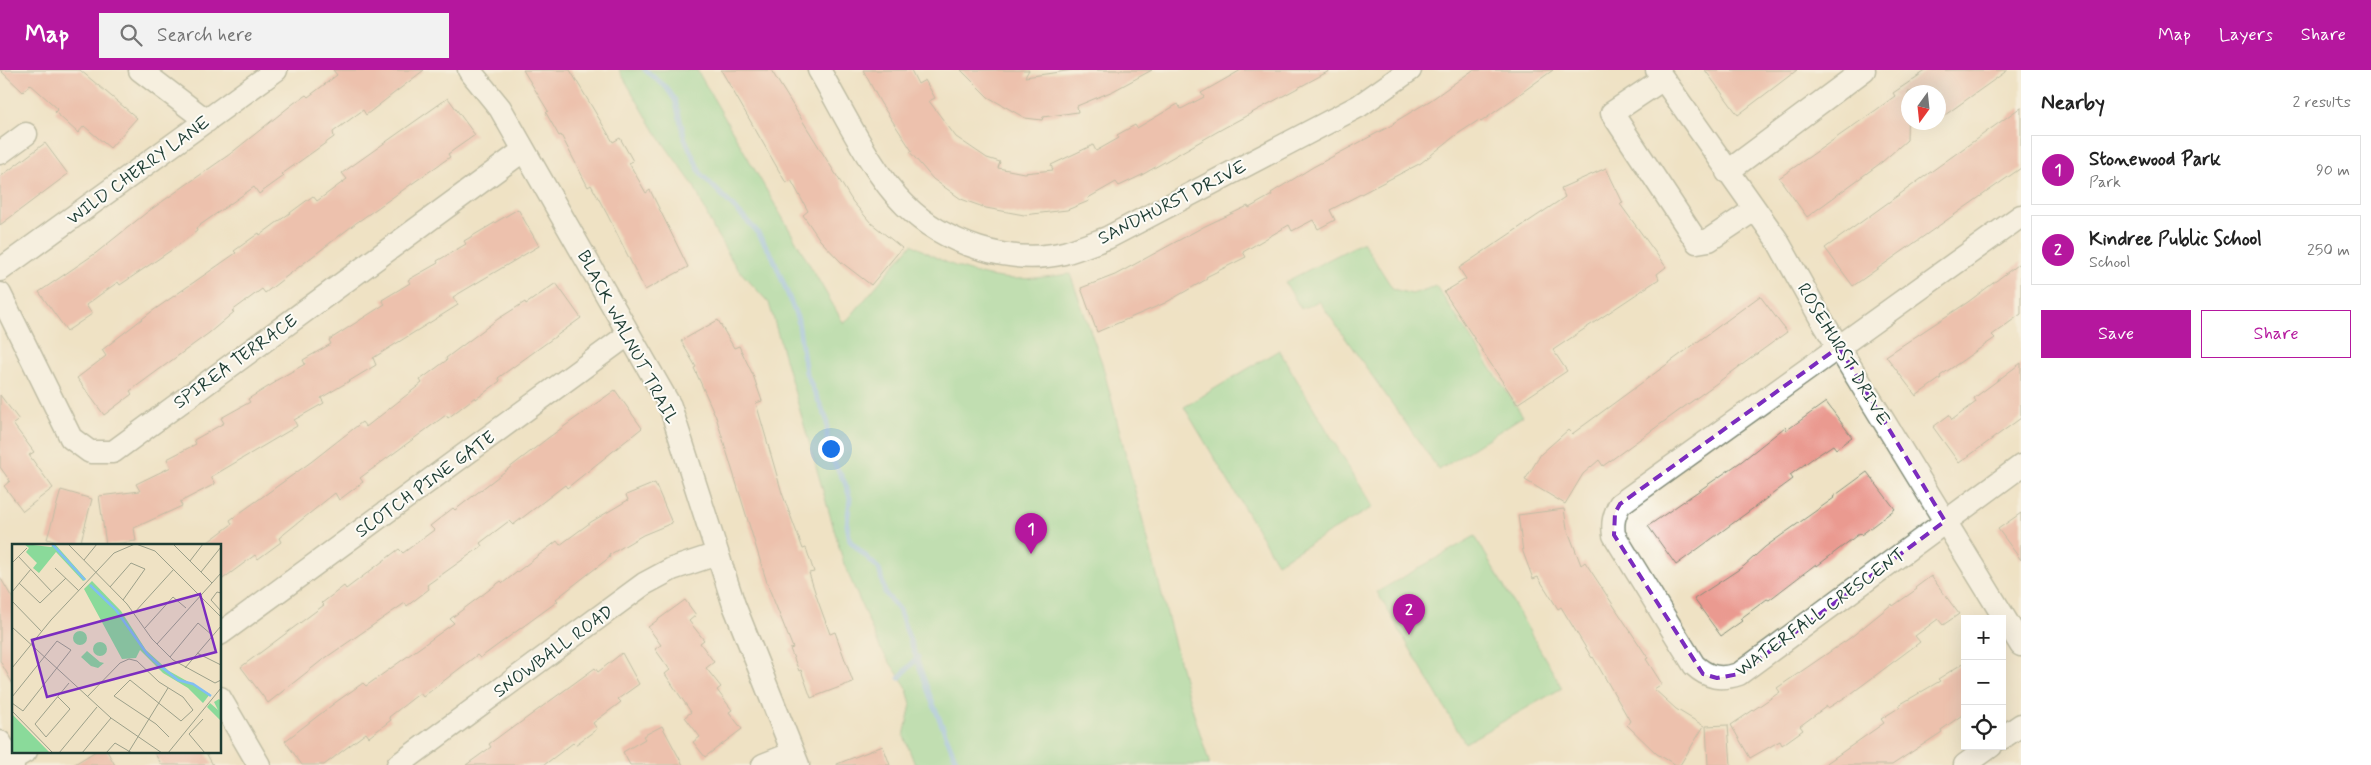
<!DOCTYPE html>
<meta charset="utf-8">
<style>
body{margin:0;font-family:Mynerve,sans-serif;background:#f2f2f2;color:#222}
.controls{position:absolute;right:15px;bottom:15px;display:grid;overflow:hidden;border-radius:0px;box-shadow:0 5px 20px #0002}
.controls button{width:45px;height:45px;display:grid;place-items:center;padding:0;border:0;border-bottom:1px solid #e0e0e0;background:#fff;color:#222;font:25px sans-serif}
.compass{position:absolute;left:1901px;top:15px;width:45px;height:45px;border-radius:50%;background:#fff;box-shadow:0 5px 20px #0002;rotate:195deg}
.you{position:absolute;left:830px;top:378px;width:18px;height:18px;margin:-12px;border:4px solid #fff;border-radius:50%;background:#1a73e8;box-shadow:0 0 0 8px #1a73e833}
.badge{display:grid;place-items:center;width:32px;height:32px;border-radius:50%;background:#b5179e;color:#fff;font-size:16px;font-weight:700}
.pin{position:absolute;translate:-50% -41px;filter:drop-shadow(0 1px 2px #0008)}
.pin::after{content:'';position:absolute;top:26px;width:18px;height:15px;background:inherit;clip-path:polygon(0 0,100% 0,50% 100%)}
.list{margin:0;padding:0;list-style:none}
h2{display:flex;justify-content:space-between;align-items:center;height:65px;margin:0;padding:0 20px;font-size:21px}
h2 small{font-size:16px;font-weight:400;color:#767676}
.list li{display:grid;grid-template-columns:32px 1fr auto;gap:15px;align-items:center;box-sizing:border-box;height:70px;margin:0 10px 10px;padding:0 10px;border:1px solid #e0e0e0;border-radius:0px}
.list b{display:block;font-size:19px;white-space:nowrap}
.list p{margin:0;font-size:16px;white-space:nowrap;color:#767676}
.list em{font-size:16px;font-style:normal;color:#767676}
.actions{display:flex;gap:10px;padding:15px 20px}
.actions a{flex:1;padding:11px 0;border:1px solid #b5179e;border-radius:0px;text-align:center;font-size:18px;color:#b5179e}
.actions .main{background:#b5179e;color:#fff}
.icon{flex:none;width:28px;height:28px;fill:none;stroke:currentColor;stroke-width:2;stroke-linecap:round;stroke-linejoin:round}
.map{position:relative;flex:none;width:2021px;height:695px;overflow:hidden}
header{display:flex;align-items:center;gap:30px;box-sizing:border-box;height:70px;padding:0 25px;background:#b5179e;color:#fff}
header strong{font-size:24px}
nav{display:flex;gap:28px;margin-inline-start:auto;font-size:18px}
.search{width:350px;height:45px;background:#f2f2f2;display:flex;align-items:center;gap:12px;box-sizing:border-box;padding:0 18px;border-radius:0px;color:#767676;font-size:19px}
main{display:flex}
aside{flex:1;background:#fff}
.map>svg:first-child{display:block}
</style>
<header>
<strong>Map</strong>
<div class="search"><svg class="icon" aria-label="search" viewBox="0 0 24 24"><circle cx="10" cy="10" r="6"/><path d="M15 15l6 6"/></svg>Search here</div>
<nav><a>Map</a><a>Layers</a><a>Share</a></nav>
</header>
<main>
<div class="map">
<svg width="2021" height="695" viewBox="0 0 2021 695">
<rect width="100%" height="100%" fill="#fdfcf7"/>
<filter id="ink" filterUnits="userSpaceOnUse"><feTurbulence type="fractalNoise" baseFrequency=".02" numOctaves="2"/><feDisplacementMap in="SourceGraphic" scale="10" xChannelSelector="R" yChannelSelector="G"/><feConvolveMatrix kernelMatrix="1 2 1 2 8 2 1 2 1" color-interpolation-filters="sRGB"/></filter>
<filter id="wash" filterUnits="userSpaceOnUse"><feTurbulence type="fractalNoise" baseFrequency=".0096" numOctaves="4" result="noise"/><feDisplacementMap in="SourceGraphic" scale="20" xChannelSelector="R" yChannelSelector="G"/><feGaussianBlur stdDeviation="1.12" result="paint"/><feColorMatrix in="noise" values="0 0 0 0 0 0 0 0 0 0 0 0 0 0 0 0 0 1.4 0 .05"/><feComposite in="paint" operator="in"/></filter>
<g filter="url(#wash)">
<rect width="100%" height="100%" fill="#efe2c4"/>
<path fill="#8ada9a" stroke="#548c67" d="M619 0H697L844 254 912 174C942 193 979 208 1015 209 1033 209 1052 206 1070 204L1102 293 1188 625 1210 695H915L904 666 911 634 906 616 880 578 844 494 769 233 736 197 714 160 694 116 656 63Z
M1363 172 1393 219 1412 224 1436 216 1523 346 1439 400 1319 231 1301 239 1285 212Z
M1279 280 1373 437 1277 493 1184 337Z
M1475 466 1562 618 1465 673 1377 522Z"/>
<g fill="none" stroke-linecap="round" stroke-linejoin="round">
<path stroke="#80bef3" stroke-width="5" d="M645 0 666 17 675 30 685 69 701 104 756 160 773 187 798 250 806 303 827 350V371L830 385 845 413 850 428 847 455 850 471 879 499 885 523 899 540 930 626 958 695
M899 608 918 587"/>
</g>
<g id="blocks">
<path fill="#ea9a90" d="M0 0H80L137 48 110 78 84 56 78 63 55 42 58 39 30 14 23 22Z
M333 0H424L366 45 363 40 333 62 334 67 282 104 284 106 259 124 254 117 196 158 197 161 173 179 120 215 118 212 101 224 86 235 92 244 67 261 39 222 96 183 146 143 230 84 294 33 306 25 308 27 337 5Z
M523 0H570L613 72 620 68 633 91 629 93 646 123 650 120 688 197 645 220 607 144 591 115 588 117 561 65 559 66 546 43 548 41Z
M721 0H771L853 132 871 153 902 178 871 215 841 192 820 170 803 145 808 141 791 110 786 113Z
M863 0H911L918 14 925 10 935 28 929 31 956 67 987 88 1000 92 998 98 1024 103 1053 100 1051 95 1093 75 1096 81 1119 68 1117 65 1135 55 1137 58 1178 34 1181 39 1204 27 1201 23 1241 0H1331L1222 59 1140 106 1119 116 1116 112 1088 128 1089 131 1067 140 1024 145 986 138 961 129 933 109 910 82 912 81 880 32Z
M961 0H1029L1025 7 1073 0H1152L1113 21 1077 36 1078 42 1043 47 1042 50 1025 48 988 27Z
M1473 0H1553L1481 52 1479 50 1456 65 1421 93 1330 140 1335 150 1318 159 1313 150 1292 161 1289 155 1243 182 1246 187 1206 207 1207 209 1165 233 1097 262 1081 218 1115 205 1205 156 1248 136 1249 138 1272 125 1271 123 1313 97 1394 54 1393 53 1431 30Z
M1705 0H1797L1738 45Z
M1927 0H2008L1938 50V22H1908L1907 70 1882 92 1807 147 1779 108 1876 40 1895 26 1893 23Z
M448 28 475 65 448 84 450 87 356 153 265 223 262 219 232 241 234 242 209 263 130 321 132 324 104 345 77 308 106 286 102 280 151 242 236 183 234 181 259 163 260 165 313 126 317 131 347 109 342 103Z
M2021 37V98L1853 216 1825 178Z
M45 73 68 104 0 155V107Z
M1606 98 1623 133 1620 134 1666 197 1657 204 1659 209 1553 280 1567 301 1517 334 1444 222 1466 209 1459 198 1565 127 1561 118Z
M518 139 539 176 453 227 458 235 373 288 376 295 321 328 324 333 294 350 297 356 211 407 215 414 180 432 182 436 134 458 136 471 106 475 99 426 140 421 136 414 171 397 167 389 196 374 194 370 224 353 221 348 250 332 248 329 276 312 275 311 305 294 303 290 331 274 329 270 385 234 382 230 410 213 408 210 438 193 437 191 466 174 464 171Z
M2021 192V244L1992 265 1995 268 1940 306 1941 308 1916 326 1886 286 1968 232Z
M556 213 581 248 498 308 500 311 476 329 475 327 448 348 446 345 360 408 363 412 339 430 335 423 279 468 281 472 258 489 255 485 220 511V475H204L232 454 230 450 311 392 362 352 366 357 422 313 420 310 447 290 446 288 498 249 525 232 526 234Z
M1760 226 1787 262 1603 396 1599 390 1583 404 1565 434 1525 410 1541 384 1568 360 1572 364Z
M718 250 734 278 739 276 753 305 762 331 756 333 782 423 803 479 806 478 814 502 809 503 818 531 830 564 835 562 853 612 811 628 801 600 799 601 790 579 793 578 768 516 716 347 694 298 696 297 681 271Z
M2021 293V348L1959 393 1933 357 1949 345 1952 350 1976 332 1974 328Z
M615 320 642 358 567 418 565 415 513 455 509 451 480 473 482 476 427 515 429 519 407 536 405 533 321 591 268 633 241 597 324 535 322 533 344 516 346 519 399 479 403 483 419 471 434 460 430 456 453 438 455 440 548 368Z
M0 325 19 350 13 354 34 382 29 385 53 418 23 441 4 416 10 411 0 397Z
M1826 332 1852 367 1836 379 1833 375 1812 389 1790 405 1793 409 1676 495 1648 456 1742 391 1785 357 1787 360Z
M1867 402 1895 439 1861 465 1860 463 1817 496 1816 494 1769 530 1767 529 1740 549 1742 551 1721 566 1694 529 1744 496 1765 477 1834 428 1833 427Z
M655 413 672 453 643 465 609 485 610 487 556 529 558 531 480 588 477 585 423 627 420 623 389 647 391 650 369 667 366 663 324 695H302L285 671 336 632 363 613 366 616 422 576 454 553 450 549 501 511 503 513 557 471 560 475 591 452 628 430 626 425Z
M61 420 92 429 80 475H68L47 469Z
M1564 439 1567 458 1581 495 1585 492 1648 588 1646 589 1662 614 1654 619 1676 639 1704 656 1680 695H1676L1657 684 1627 655 1630 651 1593 587 1592 588 1561 537 1558 539 1538 507 1533 509 1523 482 1518 445Z
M2021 443V490L1998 459Z
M1931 506 1959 544 1943 555 1938 549 1915 566 1920 572 1852 623 1828 638 1827 636 1800 656 1803 660 1782 675 1780 671 1750 688 1731 655 1780 622 1777 618 1850 568 1892 534 1893 536 1917 519 1915 518Z
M0 507 14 531V616L0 591Z
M685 530 696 545 689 551 704 570 700 573 714 592 706 598 721 617 717 620 732 640 729 642 742 659 705 687 693 672 700 667 685 647 691 642 665 604 670 600 655 579 661 575 648 557Z
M622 583 639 614 618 629 621 632 593 653 597 659 575 675 573 673 544 695H466L491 677 489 674 512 657 513 658 595 598 598 602Z
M1965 592V643L1941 660 1942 662 1892 695H1824L1884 653 1881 649 1900 637 1899 635 1940 611 1938 609Z
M1728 655 1731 695H1708L1706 656Z
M662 656 683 695H630L623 682 645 669 643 666Z
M883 676 890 695H837V694Z
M96 681H107L115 695H73Z
M153 681H205L213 695H162Z"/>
</g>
</g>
<g filter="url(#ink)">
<use href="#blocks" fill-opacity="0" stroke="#87907c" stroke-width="1"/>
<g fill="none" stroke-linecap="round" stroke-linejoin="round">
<g stroke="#87907c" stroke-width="25">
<path id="minor" d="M140 0 207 51
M469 0 500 38 670 336 734 535 798 695
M819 0C843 41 872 103 905 135 943 173 1010 196 1064 183 1078 179 1093 173 1107 168L1359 36 1410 0
M1657 0 1777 170 1820 247 2021 575
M1663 9 1612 43 1697 172 1709 170 1754 140
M0 83 26 64
M1727 102 1864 0
M2021 146 1620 434C1614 445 1612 453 1614 465L1694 595C1708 608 1721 610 1739 604L2021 396
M0 200 276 0
M0 224 71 368 90 382H113L524 80
M220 564 629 264
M220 628 259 695
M2002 668 2021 655
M0 672 13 695
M2 695 26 681
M398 695 644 514 672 499 717 484
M763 695 793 683
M1965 695 1991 676"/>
</g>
<use href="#minor" stroke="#fff" stroke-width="22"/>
</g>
</g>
<path d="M0 0H2021V695H0ZM1839 277 1945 451 1739 604 1717 608 1703 604 1614 465 1615 443 1620 434Z" fill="#efe2c4" fill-opacity=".55" fill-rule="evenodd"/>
<path fill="none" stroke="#7b2cbf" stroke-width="4" stroke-dasharray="10 6" stroke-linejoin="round" d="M1839 277 1945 451 1739 604 1717 608 1703 604 1614 465 1615 443 1620 434Z"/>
<g text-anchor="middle" stroke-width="4" stroke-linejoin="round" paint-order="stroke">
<g font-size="18" fill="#1f3d34" stroke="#fdfcf7">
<text transform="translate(138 100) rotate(-36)" y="6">WILD CHERRY LANE</text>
<text transform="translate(1172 132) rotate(-27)" y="6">SANDHURST DRIVE</text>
<text transform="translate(628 267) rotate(62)" y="6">BLACK WALNUT TRAIL</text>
<text transform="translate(1844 284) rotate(59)" y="6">ROSEHURST DRIVE</text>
<text transform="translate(235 291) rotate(-36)" y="6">SPIREA TERRACE</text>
<text transform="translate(425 414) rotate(-36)" y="6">SCOTCH PINE GATE</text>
<text transform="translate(1820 542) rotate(-36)" y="6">WATERFALL CRESCENT</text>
<text transform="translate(553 581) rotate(-36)" y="6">SNOWBALL ROAD</text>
</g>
</g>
<g transform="translate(12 474)">
<rect width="209" height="209" fill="#efe2c4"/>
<path d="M12 0 39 3 43 0 74 35 71 37 44 8 27 29 21 24 25 19 14 8 17 4ZM80 37 109 67 134 106 157 127 198 150 191 159 176 144 151 129 128 106 124 114 110 115 72 45ZM61 94a7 7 0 1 1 14 0a7 7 0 1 1-14 0ZM81 105a7 7 0 1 1 14 0a7 7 0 1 1-14 0ZM75 107 88 118 92 119 86 124 79 122 69 113ZM207 155 209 157V177L195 163 198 159 206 166 202 158ZM0 170 38 209H0Z" fill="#8ada9a"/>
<path fill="none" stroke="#80bef3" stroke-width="2.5" d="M40 0 73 36M78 41 104 66 135 110 147 121 166 136 181 140 199 152"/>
<path fill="none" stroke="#9ca08a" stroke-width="1" d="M56 0 115 60 140 95 161 116 203 139 209 136M124 0 143 7 209 73M161 0 200 39M6 12 40 48M72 16 85 0M178 17 191 0M0 19 15 4M43 24 67 47M189 28 209 3M7 39 28 59 54 34M98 43 119 19 133 25 111 56M0 48 19 25M209 49 205 48 199 56 209 67M0 57 30 88M122 69 162 25M0 83 99 174 150 209M133 84 161 53 174 64M145 100 209 29M185 109 209 121M158 113 186 79 200 91M0 124 39 76 102 9 123 0M173 124 209 82M0 153 45 97 59 106 11 167 0 159M46 153 58 165 34 193 23 180 57 139M75 153 108 119 117 115 125 117 147 138 171 153 181 166 169 177 118 136 102 152 144 180 157 193M0 167 41 209M191 175 177 190 193 209M47 209 85 163M70 209 99 174M94 209 103 199 120 209M116 209 156 144M156 209 209 144"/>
<path fill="#7b2cbf" fill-opacity="0.15" stroke="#7b2cbf" stroke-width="2.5" d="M188 50 204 108 35 153 20 96Z"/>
<rect width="209" height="209" fill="none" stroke="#1f3d34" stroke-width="2.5"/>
</g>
</svg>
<div class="controls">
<button>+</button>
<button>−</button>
<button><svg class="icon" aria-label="locate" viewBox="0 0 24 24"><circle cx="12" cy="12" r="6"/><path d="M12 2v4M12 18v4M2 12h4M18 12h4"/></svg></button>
</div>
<svg class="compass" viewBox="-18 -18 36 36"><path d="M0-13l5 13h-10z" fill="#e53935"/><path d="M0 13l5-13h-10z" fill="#767676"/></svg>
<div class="you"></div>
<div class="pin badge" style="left:1031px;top:484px">1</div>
<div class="pin badge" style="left:1409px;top:565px">2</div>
</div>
<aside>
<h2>Nearby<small>2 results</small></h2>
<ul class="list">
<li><span class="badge">1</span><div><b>Stonewood Park</b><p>Park</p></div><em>90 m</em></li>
<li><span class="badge">2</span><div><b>Kindree Public School</b><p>School</p></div><em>250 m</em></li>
</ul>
<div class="actions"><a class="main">Save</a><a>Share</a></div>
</aside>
</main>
